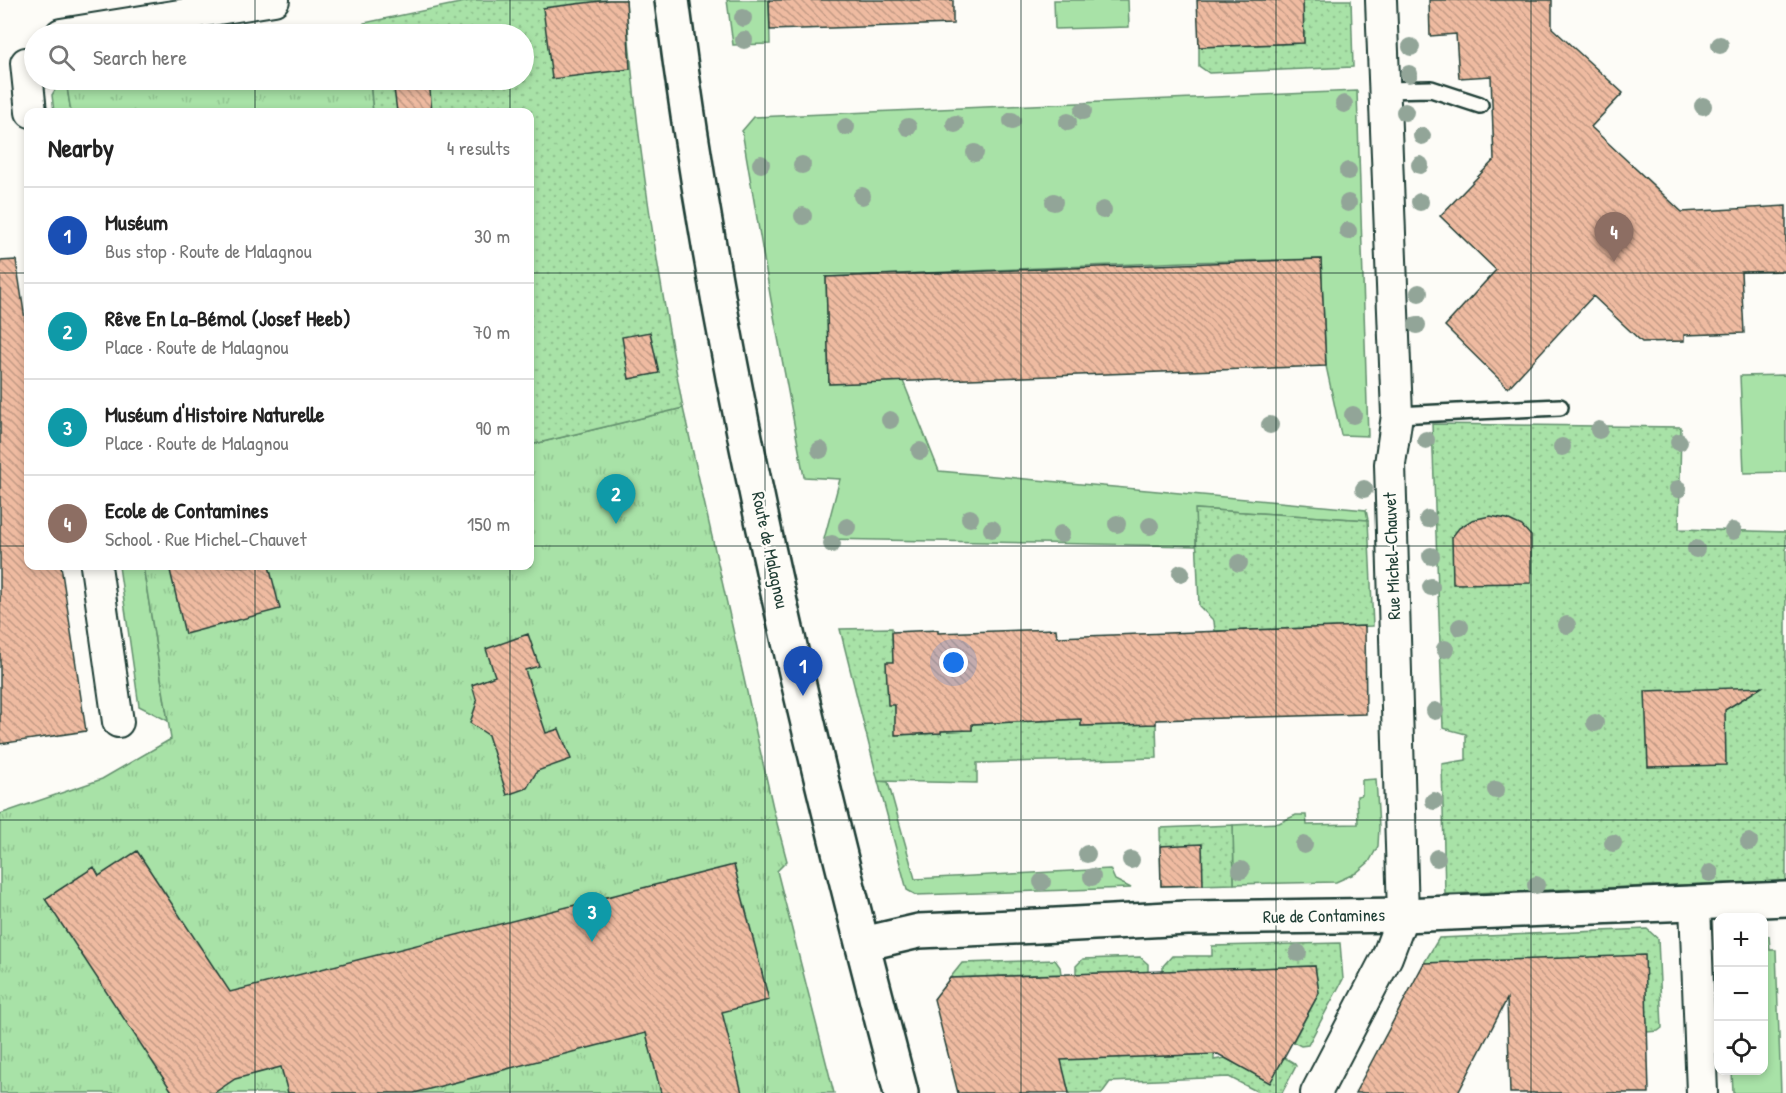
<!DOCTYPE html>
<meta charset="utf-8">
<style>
body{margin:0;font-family:"Patrick Hand",sans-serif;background:#f6f6f6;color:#222}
.controls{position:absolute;right:18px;bottom:18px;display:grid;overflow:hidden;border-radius:12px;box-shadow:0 3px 9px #0003}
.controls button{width:54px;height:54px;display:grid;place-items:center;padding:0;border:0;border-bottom:2px solid #e0e0e0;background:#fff;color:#222;font:30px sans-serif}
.you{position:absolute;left:954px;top:663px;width:21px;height:21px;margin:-15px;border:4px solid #fff;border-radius:50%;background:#1a73e8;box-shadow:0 0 0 9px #1a73e833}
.badge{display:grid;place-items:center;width:39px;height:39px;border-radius:50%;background:#1f3d34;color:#fff;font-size:20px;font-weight:700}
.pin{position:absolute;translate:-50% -50px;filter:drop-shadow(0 2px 3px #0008)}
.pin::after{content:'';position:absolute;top:32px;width:21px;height:18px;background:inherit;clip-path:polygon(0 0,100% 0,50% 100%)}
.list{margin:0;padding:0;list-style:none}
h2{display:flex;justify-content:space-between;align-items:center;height:78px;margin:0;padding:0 24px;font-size:26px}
h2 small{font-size:20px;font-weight:400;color:#767676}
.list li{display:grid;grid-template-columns:39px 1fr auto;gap:18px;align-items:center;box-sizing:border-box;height:96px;padding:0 24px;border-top:2px solid #e0e0e0}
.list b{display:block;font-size:22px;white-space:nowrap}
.list p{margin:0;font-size:20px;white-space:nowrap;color:#767676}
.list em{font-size:20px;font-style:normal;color:#767676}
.icon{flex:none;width:33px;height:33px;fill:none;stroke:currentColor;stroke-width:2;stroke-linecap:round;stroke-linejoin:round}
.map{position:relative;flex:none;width:1786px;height:1093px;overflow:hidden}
.search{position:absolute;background:#fff;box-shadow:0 3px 9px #0003;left:24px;top:24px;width:510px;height:66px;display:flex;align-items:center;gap:15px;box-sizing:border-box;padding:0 21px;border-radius:33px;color:#767676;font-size:22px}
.panel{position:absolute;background:#fff;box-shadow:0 3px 9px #0003;left:24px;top:108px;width:510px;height:462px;border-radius:12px}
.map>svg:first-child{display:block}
</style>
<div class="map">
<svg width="1786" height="1093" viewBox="0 0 1786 1093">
<defs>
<pattern id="park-tufts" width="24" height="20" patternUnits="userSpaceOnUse" patternTransform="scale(1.5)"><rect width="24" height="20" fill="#a8e2a7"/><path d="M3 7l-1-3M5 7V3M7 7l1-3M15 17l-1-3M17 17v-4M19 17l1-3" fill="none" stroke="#90c390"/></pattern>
<pattern id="garden-dots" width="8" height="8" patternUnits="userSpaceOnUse" patternTransform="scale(1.5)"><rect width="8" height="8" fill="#a8e2a7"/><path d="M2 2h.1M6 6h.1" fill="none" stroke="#90c390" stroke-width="1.8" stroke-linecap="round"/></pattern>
<pattern id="building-back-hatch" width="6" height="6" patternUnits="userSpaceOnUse" patternTransform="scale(1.5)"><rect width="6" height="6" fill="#efbba1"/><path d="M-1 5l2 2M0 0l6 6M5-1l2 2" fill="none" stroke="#c19984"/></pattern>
</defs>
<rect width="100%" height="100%" fill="#fdfcf7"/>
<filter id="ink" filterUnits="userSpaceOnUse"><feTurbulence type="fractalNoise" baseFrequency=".0167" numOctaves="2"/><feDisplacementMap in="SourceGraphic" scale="12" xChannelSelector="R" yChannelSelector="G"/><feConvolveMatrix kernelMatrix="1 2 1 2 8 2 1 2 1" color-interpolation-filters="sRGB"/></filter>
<g filter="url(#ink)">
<path fill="#a8e2a7" stroke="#64906e" stroke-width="1.5" d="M727 0H769L770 44 733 45Z
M1054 0H1128L1129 27 1055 29Z
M66 81 71 112H54L52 95 58 85Z
M1357 91 1368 436 1341 435 1326 366 1321 259 1185 262 826 277 829 384 903 381 939 471 1366 510 1368 520 1196 509V546L824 539 840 479 804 477 771 300 742 131 754 117Z
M1786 375V472L1744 473 1740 376Z
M119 566H143L168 721 139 706Z
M1376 779 1379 827 1378 846 1369 862 1356 873 1336 882 1234 884 1233 825 1279 823 1296 815H1306L1307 825 1358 824 1357 796 1362 795V780Z
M878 781 888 782 915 879 1110 869 1115 880 1131 888 916 895 907 890Z
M1769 936 1770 950H1776L1781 1093H1733L1732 1071 1764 1070V937Z"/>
<path fill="url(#park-tufts)" stroke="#64906e" stroke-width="1.5" d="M75 80H370L373 112H71L66 81Z
M683 408 774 812 787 861 777 871 834 1093H0V814L102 779 171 739 143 566H530V445Z"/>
<path fill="url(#garden-dots)" stroke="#64906e" stroke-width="1.5" d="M474 0H626C635 137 658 273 683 408L530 445V112H373L370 80H524V34H365L364 23Z
M1303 0H1351L1353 67 1209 73 1199 66V47L1304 43Z
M1432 424 1681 427 1679 529 1786 532V881L1445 894 1442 764 1466 760V734L1443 728Z
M1195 509 1368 520 1373 626 1215 631 1214 621 1199 606Z
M892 628 896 735 941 733V731L972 730V724L1081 719V726L1156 724 1157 758 977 763V783L878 781 840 629Z
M1233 825 1234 884 1161 886 1160 828Z
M1647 929 1658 939 1662 1028 1658 1031 1647 1032 1424 963 1439 938Z
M1340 943 1343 979 1308 1045 1301 1046 1293 1042 1319 993 1315 966 1163 972V966L1172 956H1212V946Z
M1140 957 1148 964V972L1076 974V966L1083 959Z
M1055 960 1060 967 1061 974 950 978 962 963Z
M1020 1040 1102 1058 1214 1054V1060L1225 1058 1270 1082 1284 1057 1294 1063 1296 1066 1282 1093H1260L1229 1077 1110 1082 1102 1093H1069L1067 1085Z"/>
<path fill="url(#building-back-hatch)" stroke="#1f3d34" stroke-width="1.5" d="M609 0H626L630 69 552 79 543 8Z
M769 0H953V24L770 30Z
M1197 0H1303L1304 43 1199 47Z
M1429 0H1552V28L1623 93 1591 127 1682 212 1786 206V271L1741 272 1744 333 1684 335V341L1642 342 1593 296 1508 388 1445 326 1496 270 1440 216 1494 160 1491 76 1459 78 1456 34 1430 36Z
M393 80H429L432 112H397Z
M1321 259 1326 366 829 384 826 277Z
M16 260 28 339V566H61L86 731 0 744V261Z
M650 332 659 373 629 379 622 337Z
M1490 516 1507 519 1522 526 1531 536V583L1453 584 1452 537 1459 528 1472 520Z
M169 566H269L280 609 185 634Z
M1365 626 1366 714 1156 720V724L1081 726V719L972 724V730L941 731V733L895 735V705H888L886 662H893L892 632 938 630V633L1056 629 1057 637Z
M528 634 539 666 525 670 546 733 559 729 571 759 537 771 527 788 507 795 488 735 470 723 477 702 472 685 495 676 486 649Z
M1762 687 1725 710 1726 765 1648 767 1645 691Z
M1202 844 1203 885 1161 886 1160 846Z
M137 851 230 992 734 865 769 1000 722 1012 742 1093H661L646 1033 414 1093H288L281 1067 235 1079 214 1093H173L45 899 94 867 99 876Z
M1645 955 1649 1093H1510L1507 999 1458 1093H1355L1424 963Z
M1315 966 1319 993 1270 1083 1218 1054 1061 1060 1069 1093H958L934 999 950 978Z"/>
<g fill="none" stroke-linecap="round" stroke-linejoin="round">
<g stroke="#1f3d34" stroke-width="20">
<path id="lane" d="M1384 90 1431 89 1480 105
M1397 415 1560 407"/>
</g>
<g stroke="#1f3d34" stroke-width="34">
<path id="street" d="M61 34 274 0
M26 63 31 112
M96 566 118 722
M1695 904 1702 1093
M1316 1093 1387 957 1403 915 1390 464 1397 415 1381 0"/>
</g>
<g stroke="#1f3d34" stroke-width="38">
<path id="secondary" d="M863 944 919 931 1038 926 1187 918 1403 915 1786 899"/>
</g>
<g stroke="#1f3d34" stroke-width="38">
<path id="primary" d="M672 0C719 369 806 733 901 1093"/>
</g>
<use href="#lane" stroke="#fdfcf7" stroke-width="15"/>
<use href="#street" stroke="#fdfcf7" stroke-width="30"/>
<use href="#secondary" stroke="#fdfcf7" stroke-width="33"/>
<use href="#primary" stroke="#fdfcf7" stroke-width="33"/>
</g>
<g fill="#92a598">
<circle cx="743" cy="18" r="9"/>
<circle cx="744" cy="40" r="9"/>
<circle cx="1720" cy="45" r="9"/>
<circle cx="1411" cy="47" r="9"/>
<circle cx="1409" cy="74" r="9"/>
<circle cx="1344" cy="104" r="9"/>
<circle cx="1703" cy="106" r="9"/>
<circle cx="1083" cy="111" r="9"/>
<circle cx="1405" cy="112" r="9"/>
<circle cx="1012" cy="121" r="9"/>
<circle cx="1068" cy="122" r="9"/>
<circle cx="955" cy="124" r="9"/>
<circle cx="846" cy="127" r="9"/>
<circle cx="908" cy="127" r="9"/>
<circle cx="1422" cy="136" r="9"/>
<circle cx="975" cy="153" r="9"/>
<circle cx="761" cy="164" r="9"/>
<circle cx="802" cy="165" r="9"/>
<circle cx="1420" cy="165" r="9"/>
<circle cx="1348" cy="171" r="9"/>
<circle cx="862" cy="196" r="9"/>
<circle cx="1054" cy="202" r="9"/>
<circle cx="1420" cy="202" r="9"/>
<circle cx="1348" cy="203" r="9"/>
<circle cx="1103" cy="210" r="9"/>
<circle cx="803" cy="216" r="9"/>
<circle cx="1348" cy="231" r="9"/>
<circle cx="1419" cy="293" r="9"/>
<circle cx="1417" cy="325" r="9"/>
<circle cx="1353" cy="415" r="9"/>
<circle cx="890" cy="420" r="9"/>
<circle cx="1270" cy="425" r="9"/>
<circle cx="1599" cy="430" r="9"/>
<circle cx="1426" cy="440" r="9"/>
<circle cx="1679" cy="442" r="9"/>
<circle cx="1562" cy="447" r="9"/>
<circle cx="820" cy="450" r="9"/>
<circle cx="920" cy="451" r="9"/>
<circle cx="1364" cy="489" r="9"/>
<circle cx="1678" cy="489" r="9"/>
<circle cx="970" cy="518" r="9"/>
<circle cx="1428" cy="519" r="9"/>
<circle cx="1117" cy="524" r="9"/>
<circle cx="1150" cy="526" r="9"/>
<circle cx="847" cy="527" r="9"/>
<circle cx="992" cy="529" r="9"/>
<circle cx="1733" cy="531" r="9"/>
<circle cx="1061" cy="534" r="9"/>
<circle cx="832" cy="544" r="9"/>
<circle cx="1696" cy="549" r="9"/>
<circle cx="1431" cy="556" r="9"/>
<circle cx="1239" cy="563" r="9"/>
<circle cx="1181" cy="573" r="9"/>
<circle cx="1431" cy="587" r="9"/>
<circle cx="1567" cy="625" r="9"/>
<circle cx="1460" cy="627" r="9"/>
<circle cx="1445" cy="649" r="9"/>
<circle cx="1435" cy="711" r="9"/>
<circle cx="1595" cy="723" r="9"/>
<circle cx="1496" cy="790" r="9"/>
<circle cx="1434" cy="801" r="9"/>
<circle cx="1749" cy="842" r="9"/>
<circle cx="1613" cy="843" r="9"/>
<circle cx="1304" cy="845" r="9"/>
<circle cx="1087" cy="854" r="9"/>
<circle cx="1437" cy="858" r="9"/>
<circle cx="1131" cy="860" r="9"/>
<circle cx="1241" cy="870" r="9"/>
<circle cx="1710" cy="873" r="9"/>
<circle cx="1092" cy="877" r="9"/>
<circle cx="1042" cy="882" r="9"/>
<circle cx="1536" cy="885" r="9"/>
<circle cx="1298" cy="953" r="9"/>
</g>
</g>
<path fill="none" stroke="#1f3d34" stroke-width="1.5" stroke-opacity="0.55" d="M255 0V34M510 0V34M765 0V1093M1021 0V1093M1276 0V1093M1531 0V1093M255 80V112M510 80V112M0 273H28M530 273H1786M0 546H28M530 546H1786M255 566V1093M510 566V1093M0 820H1786"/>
<g text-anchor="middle" stroke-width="5" stroke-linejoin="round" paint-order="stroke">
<g font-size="18" fill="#1f3d34" stroke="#fdfcf7">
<text transform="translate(770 550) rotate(78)" y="6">Route de Malagnou</text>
<text transform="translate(1392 556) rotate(-92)" y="6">Rue Michel-Chauvet</text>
<text transform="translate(1324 916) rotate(-1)" y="6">Rue de Contamines</text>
</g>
</g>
</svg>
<div class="controls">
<button>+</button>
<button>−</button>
<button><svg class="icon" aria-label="locate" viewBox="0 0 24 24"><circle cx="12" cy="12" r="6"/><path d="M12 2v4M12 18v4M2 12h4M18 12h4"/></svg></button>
</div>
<div class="you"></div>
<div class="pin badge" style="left:803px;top:696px;background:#1a4fb4">1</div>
<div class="pin badge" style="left:616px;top:524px;background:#0f9aa8">2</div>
<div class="pin badge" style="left:592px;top:942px;background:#0f9aa8">3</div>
<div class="pin badge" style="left:1614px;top:262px;background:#8d6e63">4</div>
<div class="search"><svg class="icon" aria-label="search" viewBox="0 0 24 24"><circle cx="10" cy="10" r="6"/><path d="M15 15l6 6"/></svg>Search here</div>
<section class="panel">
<h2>Nearby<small>4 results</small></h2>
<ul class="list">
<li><span class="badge" style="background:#1a4fb4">1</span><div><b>Muséum</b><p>Bus stop · Route de Malagnou</p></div><em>30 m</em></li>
<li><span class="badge" style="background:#0f9aa8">2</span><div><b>Rêve En La-Bémol (Josef Heeb)</b><p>Place · Route de Malagnou</p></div><em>70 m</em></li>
<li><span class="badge" style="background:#0f9aa8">3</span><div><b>Muséum d'Histoire Naturelle</b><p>Place · Route de Malagnou</p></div><em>90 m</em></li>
<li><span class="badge" style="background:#8d6e63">4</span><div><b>Ecole de Contamines</b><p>School · Rue Michel-Chauvet</p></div><em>150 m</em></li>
</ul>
</section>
</div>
